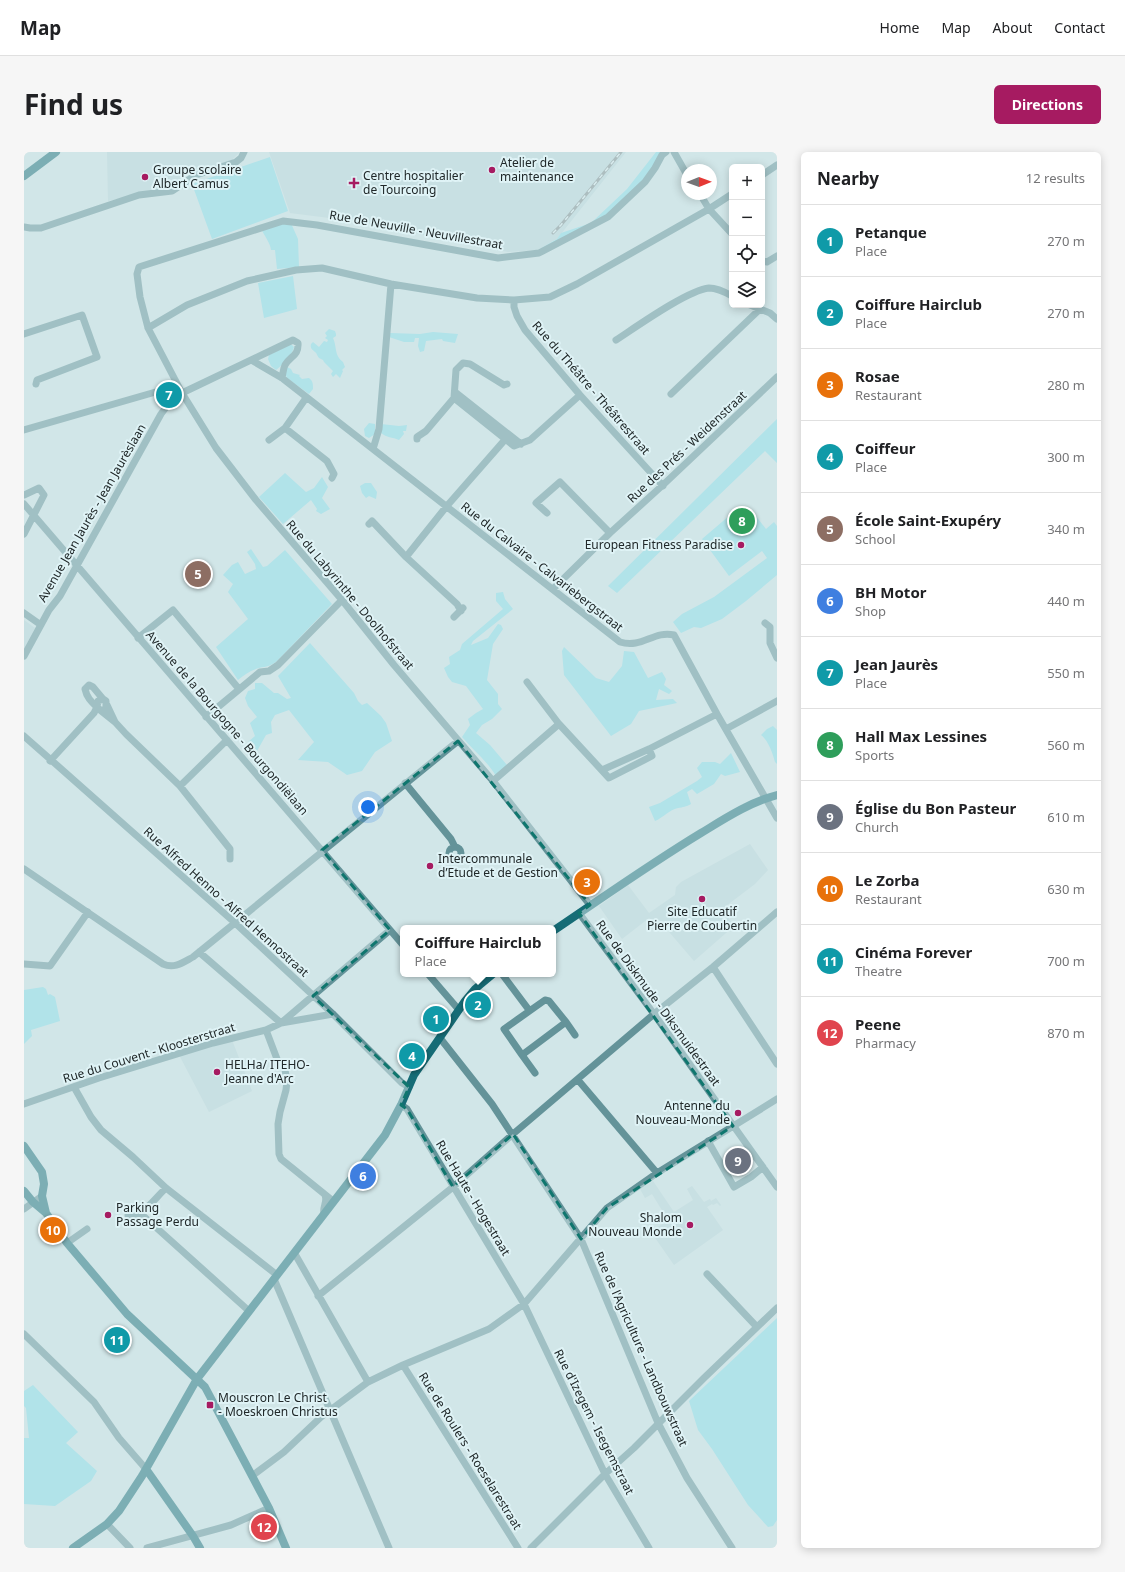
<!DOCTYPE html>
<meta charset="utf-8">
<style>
body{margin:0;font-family:"Noto Sans",sans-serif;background:#f6f6f6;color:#202124}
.controls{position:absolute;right:12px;top:12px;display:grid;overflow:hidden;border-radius:6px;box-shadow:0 2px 10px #0003}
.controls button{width:36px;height:36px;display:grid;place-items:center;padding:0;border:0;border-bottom:1px solid #e0e0e0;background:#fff;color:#202124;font:20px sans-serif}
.compass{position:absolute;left:657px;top:12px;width:36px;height:36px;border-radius:50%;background:#fff;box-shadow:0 2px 10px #0003;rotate:89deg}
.you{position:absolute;left:344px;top:655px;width:14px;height:14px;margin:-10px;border:3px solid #fff;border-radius:50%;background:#1a73e8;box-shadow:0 0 0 6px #1a73e833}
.badge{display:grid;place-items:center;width:26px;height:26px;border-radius:50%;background:#a61b61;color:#fff;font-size:13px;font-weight:700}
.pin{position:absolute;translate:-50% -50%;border:2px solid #fff;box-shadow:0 1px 4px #0006}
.popup{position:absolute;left:376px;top:773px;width:156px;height:52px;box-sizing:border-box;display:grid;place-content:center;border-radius:6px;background:#fff;filter:drop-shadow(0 1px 3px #0005);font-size:13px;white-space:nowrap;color:#757577}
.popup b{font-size:15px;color:#202124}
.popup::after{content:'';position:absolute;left:50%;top:100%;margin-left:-8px;border:8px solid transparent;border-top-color:#fff}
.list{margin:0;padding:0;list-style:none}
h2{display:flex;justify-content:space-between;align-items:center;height:52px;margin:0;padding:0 16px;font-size:17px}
h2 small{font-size:13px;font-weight:400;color:#757577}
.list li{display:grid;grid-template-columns:26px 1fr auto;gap:12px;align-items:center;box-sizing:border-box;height:72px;padding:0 16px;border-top:1px solid #e0e0e0}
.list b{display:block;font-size:15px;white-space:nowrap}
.list p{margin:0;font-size:13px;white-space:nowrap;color:#757577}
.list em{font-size:13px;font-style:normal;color:#757577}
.icon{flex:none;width:22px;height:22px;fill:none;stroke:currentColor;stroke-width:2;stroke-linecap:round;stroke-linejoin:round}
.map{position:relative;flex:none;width:753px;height:1396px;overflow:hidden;border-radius:6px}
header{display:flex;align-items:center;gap:24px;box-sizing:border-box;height:56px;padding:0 20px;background:#fff;border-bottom:1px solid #e0e0e0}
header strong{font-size:19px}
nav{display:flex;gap:22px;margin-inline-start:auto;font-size:14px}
.intro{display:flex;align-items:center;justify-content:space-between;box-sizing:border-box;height:96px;padding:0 24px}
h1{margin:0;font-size:28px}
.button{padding:10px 18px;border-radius:6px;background:#a61b61;color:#fff;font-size:14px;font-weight:700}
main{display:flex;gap:24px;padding:0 24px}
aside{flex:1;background:#fff;border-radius:6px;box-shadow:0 2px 10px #0003}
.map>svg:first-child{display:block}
</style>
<header>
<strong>Map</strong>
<nav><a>Home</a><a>Map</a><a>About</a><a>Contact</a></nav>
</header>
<div class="intro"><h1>Find us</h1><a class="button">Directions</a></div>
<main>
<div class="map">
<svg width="753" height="1396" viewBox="0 0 753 1396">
<rect width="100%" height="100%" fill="#d1e6e8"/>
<path fill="#bcd9dd" d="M83 0H216L208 8 162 22 151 34 146 36 84 49Z
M245 0H602L533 87 514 98 484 100 337 70 266 61Z
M0 468 11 476 0 497Z
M726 692 744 718 731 732 698 757 710 774 670 809 634 767 630 769 625 766 598 787 575 754 604 733 625 761 651 743 652 735 657 730Z
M208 888 228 939 185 960 154 901Z
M629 1029 650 1060 669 1048 663 1037 668 1034 680 1050 686 1047 687 1049 692 1046 697 1053 696 1054 693 1051 689 1053 688 1052 683 1055 699 1078 650 1113 627 1080 644 1068 628 1042 621 1046 616 1037Z"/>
<path fill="#89e0ec" d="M632 0H643L631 16 584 65 514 98 533 87 537 81 567 71 603 37Z
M246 5 264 59 188 87 168 32Z
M266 69 274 87 275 115 253 117 251 98H247C246 90 240 84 237 76Z
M269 124 273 157 240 166 234 131Z
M305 177 311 179 312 182V184L309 186C313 194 310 204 319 210L321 215 318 218 319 219 316 226 312 222 309 225 307 222 309 219 300 210 299 208 295 206C293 204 293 201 291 200 288 197 286 197 287 192L289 190 295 195 300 189 303 190 304 188 301 186 303 184 301 181Z
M409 180 434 182 431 191 419 189 418 187 402 189 400 199 396 200 394 194 395 186H391L390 190H380L365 185 366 181 396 182Z
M265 193H268L270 195C268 204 259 212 252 218L247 214 244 207 245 203Z
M263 215 267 217 269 221 276 223 275 224 278 227 285 226C289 229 289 232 289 237L285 242 263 226 261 221Z
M753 267V311L741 299 593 441 584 434Z
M345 271 351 272V282L345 286 341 284 340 277Z
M357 272 375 274 383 273 382 279H379L380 282 375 288C368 285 363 286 357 281Z
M261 321 282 340 290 336 298 325 304 335 298 346 306 357 297 362 292 359 293 357 287 348 259 372 235 345Z
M341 331H347L353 340 352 347 345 344 342 346 338 341 336 334Z
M712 358 719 366 728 359 742 377 750 370 753 374V423L722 449 698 467 677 476 670 475 657 481 649 470 658 462 690 445 743 406 738 399 705 424 678 387Z
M227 397 239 415 243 414 261 398 308 452 253 509C245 515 244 514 235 516 227 518 220 523 214 528L192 495 224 467 204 440 209 432 199 423 208 413 214 410 221 422 232 417 231 412 223 400Z
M479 440 481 447 489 457 449 489 447 493 464 486 474 472 477 473 479 477 469 492 463 528 474 542V552L478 557 468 567 458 573 452 581 466 593 483 613 472 624C463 609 449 598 438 585L446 573 444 567 452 561 459 557 442 534 428 530 424 525 420 516 426 512 425 505 436 498 438 492 479 457 472 449V441Z
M286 491 330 541 334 549 338 553 343 551 357 564 362 571 368 589 351 600 338 619 323 623 304 610 274 608 290 590 265 558 251 563 247 570 248 581 242 583 233 599 224 590 231 584 226 571 233 565 224 554 221 546 224 539 231 537V531H238L250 541H254L263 547 267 546 254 524Z
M540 495 572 526 585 530 598 514 600 499 610 500 624 526 638 520 642 527 640 533 648 539 645 542 635 537 632 548 649 547 653 551 615 559 607 572 587 584 540 523 538 499Z
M749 574 753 578V612L751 610C749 602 744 588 737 583L743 577Z
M707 601 716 620 701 624 697 622 690 632 673 642 668 637 663 640 667 652C662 655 659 655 654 656 645 658 640 665 631 669L625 655 636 651 673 629 678 625 673 616 678 610H691L696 612Z
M19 835 22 837 24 843 26 842 31 845 36 869 7 878 8 884 0 892V838Z
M753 1166V1368L749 1374 744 1375 724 1353 688 1297 674 1278 665 1249Z
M9 1233 54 1280 42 1291 73 1319 67 1329 31 1354 0 1352V1286H5L2 1256 0 1254V1239Z"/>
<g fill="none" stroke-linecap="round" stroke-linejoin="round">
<path stroke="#649399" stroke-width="7" d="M650 0 663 23
M738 23 753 13
M676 42 685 57 708 82
M0 75 6 76H17L115 43 148 39 172 23 212 10 217 6 220 0
M738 109 743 110 753 104
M490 148V155L493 164 501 178 556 243 639 334
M726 153 746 161 753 167
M124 176 163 153 223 129 272 118 298 116 367 132 453 146 490 148 526 145 553 132 685 57 708 42
M0 182 58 163 73 205 13 228 12 232
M592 188C612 175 664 138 685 136 693 136 701 140 708 144
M229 209 258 226 596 490C618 497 630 478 650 483L693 562 753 666
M140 238 138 244C141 251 147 252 151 246V239
M431 240 497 292
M158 241 269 188 274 191C275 204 266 204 261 213 259 217 259 222 258 226
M647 242 735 158
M430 246 490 294 506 288 556 243
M261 276 303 309 310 322 308 326
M0 278 142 237 145 236 151 239
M393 287V285L402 279 430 246 432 218 439 211 446 212 480 233 483 232
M245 288 261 276 282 246
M349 297 355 277 367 132
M0 343 15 336 20 343 0 382
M0 352 379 793
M523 361 512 351 536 330 586 381
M345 372 348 369 382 405 433 452 437 459
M382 405 422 355 485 283
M529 437 586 381 640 332 753 225
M0 461 17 473
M430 465 439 456
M741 471 746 475V491L753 506
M114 486 149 458 215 537
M0 504 25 458 36 444 137 262 146 250
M76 558 91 570 83 553
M182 565 236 520 245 519 254 513 318 448
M91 570 102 582 156 634 206 697V707
M535 572 585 626 628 604 625 597
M702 577 753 549
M0 584 210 770 309 862 378 931 385 935
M26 609 70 561 73 555 74 549 79 547 82 549V556L80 558H76C69 551 63 547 61 537L65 533 69 535 79 547
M578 618 625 597 693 562
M469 629 535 572 503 530
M381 631 427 687 431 695
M156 634 203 588
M425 701a6 6 0 1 1 12 0a6 6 0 1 1-12 0Z
M0 717 139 812C150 817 158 811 169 805L434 589
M566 753 469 629 370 513 318 448 232 348 192 296 158 241 124 176 116 145 113 122 115 115 118 114 259 69 293 73 474 106 515 101 584 65 621 30 631 16 638 3 642 0
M555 761 630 862 753 1035
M175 800 257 871
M0 812 26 814 64 760
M689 815 753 912
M404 822 435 858
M478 822 505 858
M521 848 525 849 542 870 498 903 480 877Z
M542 870 551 883
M257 871 366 778
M242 878 253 907 261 918 263 929 262 938 256 960 254 972 255 1002 257 1007 267 1015 309 1049
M416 886 468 952 557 1087 634 1271 663 1326 708 1396
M498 903 511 921
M554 928 633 1021
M50 935 67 965 77 978 109 1005 142 1036 253 1123
M0 952 75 926 189 891 242 878 257 871 309 862
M377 953 383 957 500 1152 581 1322 625 1396
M684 989 710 1035 727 1025 739 1015
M0 1057 18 1044
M116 1061 225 1159
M300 1062C298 1055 304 1050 301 1043
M104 1063C119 1065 131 1046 142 1036
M43 1091 63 1077
M271 1102 344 1230
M683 1122 733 1175
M250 1127 365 1396
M294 1144 429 1035 489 982 630 862 689 815 753 760
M0 1182 70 1250 95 1286 122 1317
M379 1213 494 1396
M228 1324 260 1300 297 1265 344 1230 379 1213 465 1177 500 1152 583 1056 633 1021 753 947
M83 1372 106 1396
M123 1396 207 1373 245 1356
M507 1396 581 1322 610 1296 680 1226 753 1156"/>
<path stroke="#166c76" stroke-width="8" d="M0 24 32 0
M529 779C578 746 626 712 677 681 700 667 726 650 753 643
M0 994 18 1020 20 1032 18 1044 22 1061 43 1091 103 1162 181 1235 245 1356 262 1396
M0 1039 9 1050 22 1061
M122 1317 169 1384 176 1396
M49 1396 83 1372 95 1359 118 1324 173 1227 361 983 377 953 390 923 441 849 451 837 469 822"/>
<g stroke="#808f91" stroke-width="3">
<path id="rail" d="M529 81 537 73 597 0"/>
</g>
<use href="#rail" stroke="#dff3f6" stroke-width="1.5" stroke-dasharray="4.5" stroke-linecap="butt"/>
</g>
<path d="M0 0H753V1396H0ZM434 589 566 753 555 761 709 974 583 1056 557 1087 489 982 429 1035 383 957 377 953 385 935 289 844 366 778 298 698Z" fill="#d1e6e8" fill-opacity=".55" fill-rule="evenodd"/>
<path fill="none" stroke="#0f766e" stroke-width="3" stroke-dasharray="8 5" stroke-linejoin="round" d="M434 589 566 753 555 761 709 974 583 1056 557 1087 489 982 429 1035 383 957 377 953 385 935 289 844 366 778 298 698Z"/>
<g fill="#a61b61" stroke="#dff3f6" stroke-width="1.5">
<circle cx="468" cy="18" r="4"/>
<circle cx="121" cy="25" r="4"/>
<path d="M328 25h4v4h4v4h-4v4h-4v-4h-4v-4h4z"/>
<circle cx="717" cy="393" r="4"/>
<circle cx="406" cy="714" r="4"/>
<circle cx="678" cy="747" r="4"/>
<circle cx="193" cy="920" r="4"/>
<circle cx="714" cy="961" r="4"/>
<circle cx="84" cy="1063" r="4"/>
<circle cx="666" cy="1073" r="4"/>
<rect x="182" y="1249" width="8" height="8" rx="2"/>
</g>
<g text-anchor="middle" stroke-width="4" stroke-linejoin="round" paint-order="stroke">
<g font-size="12" fill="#202829" stroke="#dff3f6" text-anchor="start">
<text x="476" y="15">Atelier de<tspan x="476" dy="14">maintenance</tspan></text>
<text x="129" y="22">Groupe scolaire<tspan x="129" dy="14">Albert Camus</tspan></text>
<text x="339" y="28">Centre hospitalier<tspan x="339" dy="14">de Tourcoing</tspan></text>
<text x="709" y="397" text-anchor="end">European Fitness Paradise</text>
<text x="414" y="711">Intercommunale<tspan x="414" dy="14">d’Etude et de Gestion</tspan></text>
<text x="678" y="764" text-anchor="middle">Site Educatif<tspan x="678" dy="14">Pierre de Coubertin</tspan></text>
<text x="201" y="917">HELHa/ ITEHO-<tspan x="201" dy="14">Jeanne d'Arc</tspan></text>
<text x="706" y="958" text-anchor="end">Antenne du<tspan x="706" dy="14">Nouveau-Monde</tspan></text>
<text x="92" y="1060">Parking<tspan x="92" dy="14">Passage Perdu</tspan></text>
<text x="658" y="1070" text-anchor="end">Shalom<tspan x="658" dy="14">Nouveau Monde</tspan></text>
<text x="194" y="1250">Mouscron Le Christ<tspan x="194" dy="14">- Moeskroen Christus</tspan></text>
</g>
<g font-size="12" fill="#202829" stroke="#dff3f6">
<text transform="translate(392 78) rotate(10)" y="4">Rue de Neuville - Neuvillestraat</text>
<text transform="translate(567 236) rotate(49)" y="4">Rue du Théâtre - Théâtrestraat</text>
<text transform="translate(663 295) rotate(-43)" y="4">Rue des Prés - Weidenstraat</text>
<text transform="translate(68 361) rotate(-60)" y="4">Avenue Jean Jaurès - Jean Jaurèslaan</text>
<text transform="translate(518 415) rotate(38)" y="4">Rue du Calvaire - Calvariebergstraat</text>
<text transform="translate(326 443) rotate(50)" y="4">Rue du Labyrinthe - Doolhofstraat</text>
<text transform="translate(203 571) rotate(49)" y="4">Avenue de la Bourgogne - Bourgondiëlaan</text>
<text transform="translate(202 750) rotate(42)" y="4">Rue Alfred Henno - Alfred Hennostraat</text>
<text transform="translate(634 851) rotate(54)" y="4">Rue de Diskmude - Diksmuidestraat</text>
<text transform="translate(125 901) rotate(-17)" y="4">Rue du Couvent - Kloosterstraat</text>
<text transform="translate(449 1046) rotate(59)" y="4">Rue Haute - Hogestraat</text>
<text transform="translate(617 1197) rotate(66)" y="4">Rue de l'Agriculture - Landbouwstraat</text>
<text transform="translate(570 1270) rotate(63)" y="4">Rue d'Izegem - Isegemstraat</text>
<text transform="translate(446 1299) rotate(58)" y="4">Rue de Roulers - Roeselarestraat</text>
</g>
</g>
</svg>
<div class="controls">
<button>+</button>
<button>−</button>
<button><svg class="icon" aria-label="locate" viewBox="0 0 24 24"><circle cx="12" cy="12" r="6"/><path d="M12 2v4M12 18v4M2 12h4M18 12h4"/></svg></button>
<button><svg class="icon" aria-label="layers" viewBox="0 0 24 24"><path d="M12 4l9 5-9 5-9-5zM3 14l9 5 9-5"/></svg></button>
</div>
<svg class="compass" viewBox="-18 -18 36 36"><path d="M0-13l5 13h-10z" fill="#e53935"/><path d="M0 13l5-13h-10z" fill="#757577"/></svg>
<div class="you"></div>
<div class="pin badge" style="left:412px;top:867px;background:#0f9aa8">1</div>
<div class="pin badge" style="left:454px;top:853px;background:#0f9aa8">2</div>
<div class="popup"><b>Coiffure Hairclub</b>Place</div>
<div class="pin badge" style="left:563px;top:730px;background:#e8710a">3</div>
<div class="pin badge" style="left:388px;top:904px;background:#0f9aa8">4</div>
<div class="pin badge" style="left:174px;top:422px;background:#8d6e63">5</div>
<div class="pin badge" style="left:339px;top:1024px;background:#3f7fe0">6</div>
<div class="pin badge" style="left:145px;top:243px;background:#0f9aa8">7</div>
<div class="pin badge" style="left:718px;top:369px;background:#2e9e5b">8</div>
<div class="pin badge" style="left:714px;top:1009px;background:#6b7280">9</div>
<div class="pin badge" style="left:29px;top:1078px;background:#e8710a">10</div>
<div class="pin badge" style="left:93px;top:1188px;background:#0f9aa8">11</div>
<div class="pin badge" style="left:240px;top:1375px;background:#e0444e">12</div>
</div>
<aside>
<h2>Nearby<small>12 results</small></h2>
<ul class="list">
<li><span class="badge" style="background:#0f9aa8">1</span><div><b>Petanque</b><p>Place</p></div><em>270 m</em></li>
<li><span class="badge" style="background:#0f9aa8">2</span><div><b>Coiffure Hairclub</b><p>Place</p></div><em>270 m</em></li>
<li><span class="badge" style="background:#e8710a">3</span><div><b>Rosae</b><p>Restaurant</p></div><em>280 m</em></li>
<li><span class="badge" style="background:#0f9aa8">4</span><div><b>Coiffeur</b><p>Place</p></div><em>300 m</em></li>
<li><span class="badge" style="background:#8d6e63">5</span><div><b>École Saint-Exupéry</b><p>School</p></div><em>340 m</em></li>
<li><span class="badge" style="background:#3f7fe0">6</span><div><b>BH Motor</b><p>Shop</p></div><em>440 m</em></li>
<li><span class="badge" style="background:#0f9aa8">7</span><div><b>Jean Jaurès</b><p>Place</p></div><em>550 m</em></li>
<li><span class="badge" style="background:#2e9e5b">8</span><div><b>Hall Max Lessines</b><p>Sports</p></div><em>560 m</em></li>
<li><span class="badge" style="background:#6b7280">9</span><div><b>Église du Bon Pasteur</b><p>Church</p></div><em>610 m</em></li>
<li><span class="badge" style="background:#e8710a">10</span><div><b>Le Zorba</b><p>Restaurant</p></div><em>630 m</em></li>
<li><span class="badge" style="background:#0f9aa8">11</span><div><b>Cinéma Forever</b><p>Theatre</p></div><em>700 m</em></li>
<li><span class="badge" style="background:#e0444e">12</span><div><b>Peene</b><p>Pharmacy</p></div><em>870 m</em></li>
</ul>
</aside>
</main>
